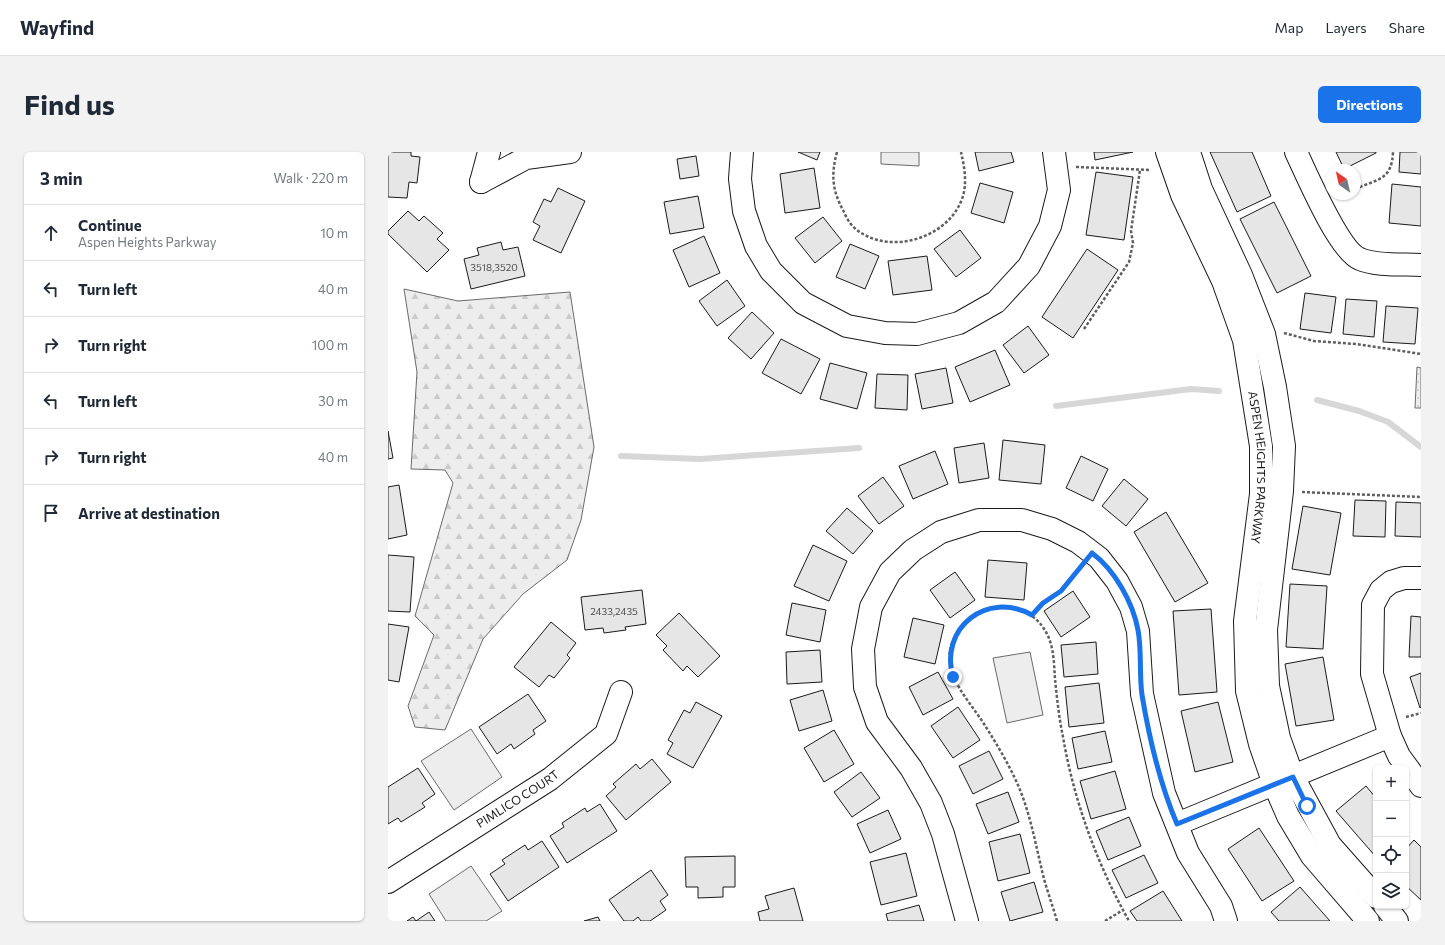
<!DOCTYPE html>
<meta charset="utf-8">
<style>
body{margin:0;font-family:Commissioner,sans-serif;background:#f2f2f3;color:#1f2937}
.controls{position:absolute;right:12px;bottom:12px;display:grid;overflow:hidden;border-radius:6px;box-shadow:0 1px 3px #0004}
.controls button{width:36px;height:36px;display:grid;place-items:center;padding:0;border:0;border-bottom:1px solid #e0e1e3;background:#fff;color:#1f2937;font:20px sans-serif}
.compass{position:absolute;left:937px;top:12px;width:36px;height:36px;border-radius:50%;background:#fff;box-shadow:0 1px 3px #0004;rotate:326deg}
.stop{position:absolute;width:12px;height:12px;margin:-9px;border:3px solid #1a73e8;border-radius:50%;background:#fff}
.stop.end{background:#1a73e8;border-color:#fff;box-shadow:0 1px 4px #0008}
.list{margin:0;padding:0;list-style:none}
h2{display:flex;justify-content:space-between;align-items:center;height:52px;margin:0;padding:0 16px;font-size:17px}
h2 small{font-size:13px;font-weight:400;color:#747a83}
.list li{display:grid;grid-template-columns:26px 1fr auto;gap:12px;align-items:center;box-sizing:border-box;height:56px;padding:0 16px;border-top:1px solid #e0e1e3}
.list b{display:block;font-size:15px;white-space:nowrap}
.list p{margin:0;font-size:13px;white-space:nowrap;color:#747a83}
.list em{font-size:13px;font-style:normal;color:#747a83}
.icon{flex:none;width:22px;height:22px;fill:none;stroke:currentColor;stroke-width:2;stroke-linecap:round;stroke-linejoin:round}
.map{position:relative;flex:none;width:1033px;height:769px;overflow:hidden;border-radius:6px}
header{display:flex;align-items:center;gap:24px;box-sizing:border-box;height:56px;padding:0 20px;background:#fff;border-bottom:1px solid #e0e1e3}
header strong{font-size:19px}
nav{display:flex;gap:22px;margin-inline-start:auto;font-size:14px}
.intro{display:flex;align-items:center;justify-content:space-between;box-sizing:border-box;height:96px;padding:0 24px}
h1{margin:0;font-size:28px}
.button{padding:10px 18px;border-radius:6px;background:#1a73e8;color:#fff;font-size:14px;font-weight:700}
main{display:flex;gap:24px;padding:0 24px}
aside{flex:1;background:#fff;border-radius:6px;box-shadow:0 1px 3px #0004}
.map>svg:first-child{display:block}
</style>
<header>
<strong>Wayfind</strong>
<nav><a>Map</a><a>Layers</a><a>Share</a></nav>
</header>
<div class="intro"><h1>Find us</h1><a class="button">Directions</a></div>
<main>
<aside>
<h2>3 min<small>Walk · 220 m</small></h2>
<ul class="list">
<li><svg class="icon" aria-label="ahead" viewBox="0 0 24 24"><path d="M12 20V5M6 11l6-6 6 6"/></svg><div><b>Continue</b><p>Aspen Heights Parkway</p></div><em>10 m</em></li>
<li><svg class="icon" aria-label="left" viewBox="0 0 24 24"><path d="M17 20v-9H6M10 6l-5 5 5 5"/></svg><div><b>Turn left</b></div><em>40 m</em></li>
<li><svg class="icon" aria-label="right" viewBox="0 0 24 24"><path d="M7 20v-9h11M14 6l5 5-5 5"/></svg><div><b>Turn right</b></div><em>100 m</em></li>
<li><svg class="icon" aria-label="left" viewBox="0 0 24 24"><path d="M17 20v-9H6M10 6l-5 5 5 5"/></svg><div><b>Turn left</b></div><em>30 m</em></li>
<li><svg class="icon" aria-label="right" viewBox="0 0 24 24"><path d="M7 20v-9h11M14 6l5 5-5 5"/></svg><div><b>Turn right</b></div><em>40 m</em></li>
<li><svg class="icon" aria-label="arrive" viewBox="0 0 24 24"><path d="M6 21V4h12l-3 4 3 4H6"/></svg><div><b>Arrive at destination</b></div></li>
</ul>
</aside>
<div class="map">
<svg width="1033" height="769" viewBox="0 0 1033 769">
<defs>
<pattern id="forest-firs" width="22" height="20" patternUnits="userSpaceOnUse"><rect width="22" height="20" fill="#ededed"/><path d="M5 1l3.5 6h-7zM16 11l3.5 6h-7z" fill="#cbcbcb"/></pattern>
<pattern id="park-dots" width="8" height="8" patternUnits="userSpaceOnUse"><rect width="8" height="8" fill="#ededed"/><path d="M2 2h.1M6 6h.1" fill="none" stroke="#cbcbcb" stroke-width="1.8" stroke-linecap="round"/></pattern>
</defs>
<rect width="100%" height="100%" fill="#fff"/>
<path fill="url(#forest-firs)" stroke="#6a6a6a" d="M16 137 70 149 182 140 206 295 193 368 179 408 135 442 95 487 57 578 27 575 20 554 46 483 27 464 65 331 57 318 23 317 29 220Z"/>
<path fill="url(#park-dots)" stroke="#6a6a6a" d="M1029 215 1033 216V256H1027Z"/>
<path fill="#ededed" stroke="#6a6a6a" d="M493 0H531V14L493 12Z
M642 500 655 563 619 571 605 506Z
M83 577 114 625 66 658 33 609Z
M83 714 114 759 98 769H58L41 742Z"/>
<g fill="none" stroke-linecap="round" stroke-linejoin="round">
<path stroke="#d7d7d7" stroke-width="6" d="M929 248 971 259 1000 270 1033 295
M668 254 803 237 831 239
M233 304 312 307 471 296"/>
</g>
<path fill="#e6e6e6" stroke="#1a1a1a" d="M0 0H23V4L32 5 29 31 21 30 19 46 0 45Z
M410 0H432L429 8Z
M587 0H623L626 10 591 19Z
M706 0H745L707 8Z
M822 0H864L883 44 849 60Z
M948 0H988V1L956 17Z
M1012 0H1033V22L1011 20Z
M308 4 311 24 292 27 289 7Z
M426 16 432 56 397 61 392 22Z
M708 20 745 25 736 88 698 83Z
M592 31 625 40 616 71 583 61Z
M1004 32 1033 35V74L1001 71Z
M170 36 197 49 173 101 145 88 152 74 145 70 156 47 163 50Z
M310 44 316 76 282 82 276 50Z
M886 50 923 124 889 141 852 67Z
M20 59 31 69 36 64 55 81 49 87 61 98 39 120 0 82V79Z
M435 65 454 89 427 111 407 86Z
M572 78 593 106 568 125 546 97Z
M316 84 332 121 301 135 285 98Z
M113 90 115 98 130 95 137 124 83 137 76 107 91 103 89 96Z
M462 92 491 104 477 137 448 125Z
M699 97 730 118 685 186 654 165Z
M539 104 544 138 505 143 500 109Z
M339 128 357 154 329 174 311 149Z
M917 141 948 145 943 181 912 177Z
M958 147 989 149 986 185 955 182Z
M998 154 1030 156 1027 192 995 190Z
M364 160 386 181 363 207 340 186Z
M640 174 661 203 636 221 615 193Z
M393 187 432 207 413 242 374 221Z
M607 198 622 233 582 250 567 215Z
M442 211 479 221 469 257 432 247Z
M558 216 565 251 534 257 527 222Z
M489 222 520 223 519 258 487 256Z
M0 279 5 306 0 307Z
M615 288 657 293 653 332 611 328Z
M596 291 601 326 571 331 566 296Z
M547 299 560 332 525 347 511 314Z
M693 304 720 317 705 349 678 336Z
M495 325 516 354 491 372 470 344Z
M736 327 760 347 738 374 714 354Z
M11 333 19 383 0 387V335Z
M967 348 998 349 997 385 965 384Z
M1008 350 1033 351V385L1007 384Z
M915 354 953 361 942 423 904 417Z
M459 356 485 379 465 402 438 379Z
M778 360 820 431 787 450 746 380Z
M425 393 459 409 441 449 406 434Z
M0 403 26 405 22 460 0 459Z
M600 408 639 411 636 448 597 445Z
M567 420 587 448 562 466 542 438Z
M902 432 939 434 935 497 898 495Z
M254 438 258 472 237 475 238 478 216 481 215 476 197 478 193 445Z
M685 439 702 465 673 485 656 459Z
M404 451 438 458 432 490 398 483Z
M823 457 829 540 791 543 785 459Z
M291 461 332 504 310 525 299 514 295 519 275 498 279 494 268 483Z
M1023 464 1033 465V505H1021Z
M525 466 556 473 547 512 516 505Z
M163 470 188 491 179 503 182 506 166 526 161 523 151 535 126 515Z
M0 472 21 475 11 530 0 528Z
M708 490 710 522 676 525 673 493Z
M432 498 434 530 399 532 398 500Z
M935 505 946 568 908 574 897 512Z
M550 520 565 547 535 563 521 535Z
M1033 521V555L1032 556 1022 525Z
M711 531 716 571 681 575 677 535Z
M435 538 444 569 411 579 402 548Z
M140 542 158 569 145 578 147 582 126 597 123 592 109 602 91 575Z
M308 550 334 564 305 616 279 602 285 591 280 588 296 558 302 561Z
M830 550 845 610 807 620 793 559Z
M570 555 592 588 565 606 543 574Z
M446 578 466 612 436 630 416 596Z
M717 579 724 610 690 617 684 586Z
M601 599 615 627 585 642 571 614Z
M264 607 283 630 238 668 218 644 228 635 225 632 248 612 252 617Z
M30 616 47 642 34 651 37 655 13 670 10 666 0 672V635Z
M727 619 738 657 703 667 692 629Z
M473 620 492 646 464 665 446 640Z
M978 634 988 646V705L948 659Z
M620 640 631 670 600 682 588 652Z
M212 652 229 679 179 711 162 684 176 675 174 671 197 656 199 660Z
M500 658 513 687 482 701 469 672Z
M741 665 753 694 720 708 708 679Z
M871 676 906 729 874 749 840 697Z
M632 682 642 721 610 729 601 690Z
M1026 688 1033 695V748L1018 734V697Z
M154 689 171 715 120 749 102 722 117 712 114 708 137 693 140 698Z
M518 701 529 744 493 753 482 710Z
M756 703 770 731 738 746 724 718Z
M347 704V735H335V745L310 746V735H298L297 705Z
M263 718 280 743 272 749 278 758 262 769H253L250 765 245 769H236L221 748Z
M646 730 655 760 622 769 613 740Z
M912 735 942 769H891L883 760Z
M406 736 415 769H372L370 760 381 757 377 744Z
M775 739 794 769H749L742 759Z
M531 753 536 769H500L498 762Z
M41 760 47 769H19L25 765 28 769Z
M210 765 212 769H196Z"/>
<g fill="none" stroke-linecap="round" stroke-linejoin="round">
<g stroke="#1a1a1a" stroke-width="24">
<g id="minor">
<path d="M354 0 352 27 356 59 368 94 383 119 415 151 459 174 497 181 529 182 571 171 608 150 641 114 662 74 671 38 666 0"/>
<path id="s1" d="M779 0 794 43 835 129 856 188 873 294V342L857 469 859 539 872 592 886 632 900 664 924 704 980 769"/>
<path d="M801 0 813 37 853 123 876 182 887 235 896 294 894 339 878 478 880 534 891 586 905 625 942 693 988 745"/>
<path d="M908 0C919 23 951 99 972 107 987 114 1016 112 1033 113"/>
<path d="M93 30 138 6 182 0"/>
<path d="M93 30 101 0"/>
<path d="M1033 426H1016L1003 430 993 438 985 453 984 522 1002 584 1011 604 1033 634"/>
<path d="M789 672 1002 584"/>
<path id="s2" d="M0 730 162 627 218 582 233 540"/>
<path d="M997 754 1009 769"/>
<path d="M579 769 555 682 543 651 523 616 489 570 477 535 475 497 483 455 502 420 525 398 553 380 591 368H634L664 377 690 390 711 406 729 429 743 455 750 479 754 542 776 641 800 701 833 754 838 769"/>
</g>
</g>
<path stroke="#5f5f5f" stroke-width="2.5" stroke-dasharray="3 2" stroke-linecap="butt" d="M449 0C443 22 444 38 455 58 458 65 462 73 469 78 508 108 579 79 577 27 577 18 575 9 573 0
M688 15 763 18
M967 37C990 27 1004 28 1005 0
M696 177 741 110 745 91 743 79 752 18
M896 181 926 189 968 192 1033 202
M914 340 1033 345
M644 463 655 451 673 439 692 416
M1018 565 1033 561
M669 769C665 755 660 741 656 727 649 699 644 670 634 643 625 619 611 596 598 575 576 540 540 510 578 470 592 456 610 453 628 457 643 460 654 471 660 484 666 497 666 513 667 527 669 546 671 566 675 585 686 649 709 712 741 769
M717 769 735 758"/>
<use href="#minor" stroke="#fff" stroke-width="22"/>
</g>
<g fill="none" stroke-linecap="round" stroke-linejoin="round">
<path stroke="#1a73e8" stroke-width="5" d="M565 525C551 476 599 438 644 463L655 451 673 439 704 401C727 418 745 451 750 478 754 499 751 522 754 543 761 585 772 632 789 672L905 625 919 654"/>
</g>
<g text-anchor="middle" stroke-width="3" stroke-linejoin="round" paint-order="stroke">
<g font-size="10" fill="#4d4d4d">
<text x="106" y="119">3518,3520</text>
<text x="226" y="463">2433,2435</text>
</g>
<g font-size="12" fill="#1a1a1a" stroke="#fff">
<text dy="4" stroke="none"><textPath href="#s1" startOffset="332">ASPEN HEIGHTS PARKWAY</textPath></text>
<text dy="4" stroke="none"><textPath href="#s2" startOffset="154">PIMLICO COURT</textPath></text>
</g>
</g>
</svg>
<div class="controls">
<button>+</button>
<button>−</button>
<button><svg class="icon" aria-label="locate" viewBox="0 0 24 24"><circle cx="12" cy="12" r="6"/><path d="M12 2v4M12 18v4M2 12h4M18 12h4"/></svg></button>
<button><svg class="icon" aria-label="layers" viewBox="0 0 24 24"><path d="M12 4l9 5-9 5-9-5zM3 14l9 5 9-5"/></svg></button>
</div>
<svg class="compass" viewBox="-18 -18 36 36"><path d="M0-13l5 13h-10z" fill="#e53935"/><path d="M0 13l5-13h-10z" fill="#747a83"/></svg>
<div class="stop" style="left:919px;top:654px"></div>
<div class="stop end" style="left:565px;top:525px"></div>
</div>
</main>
